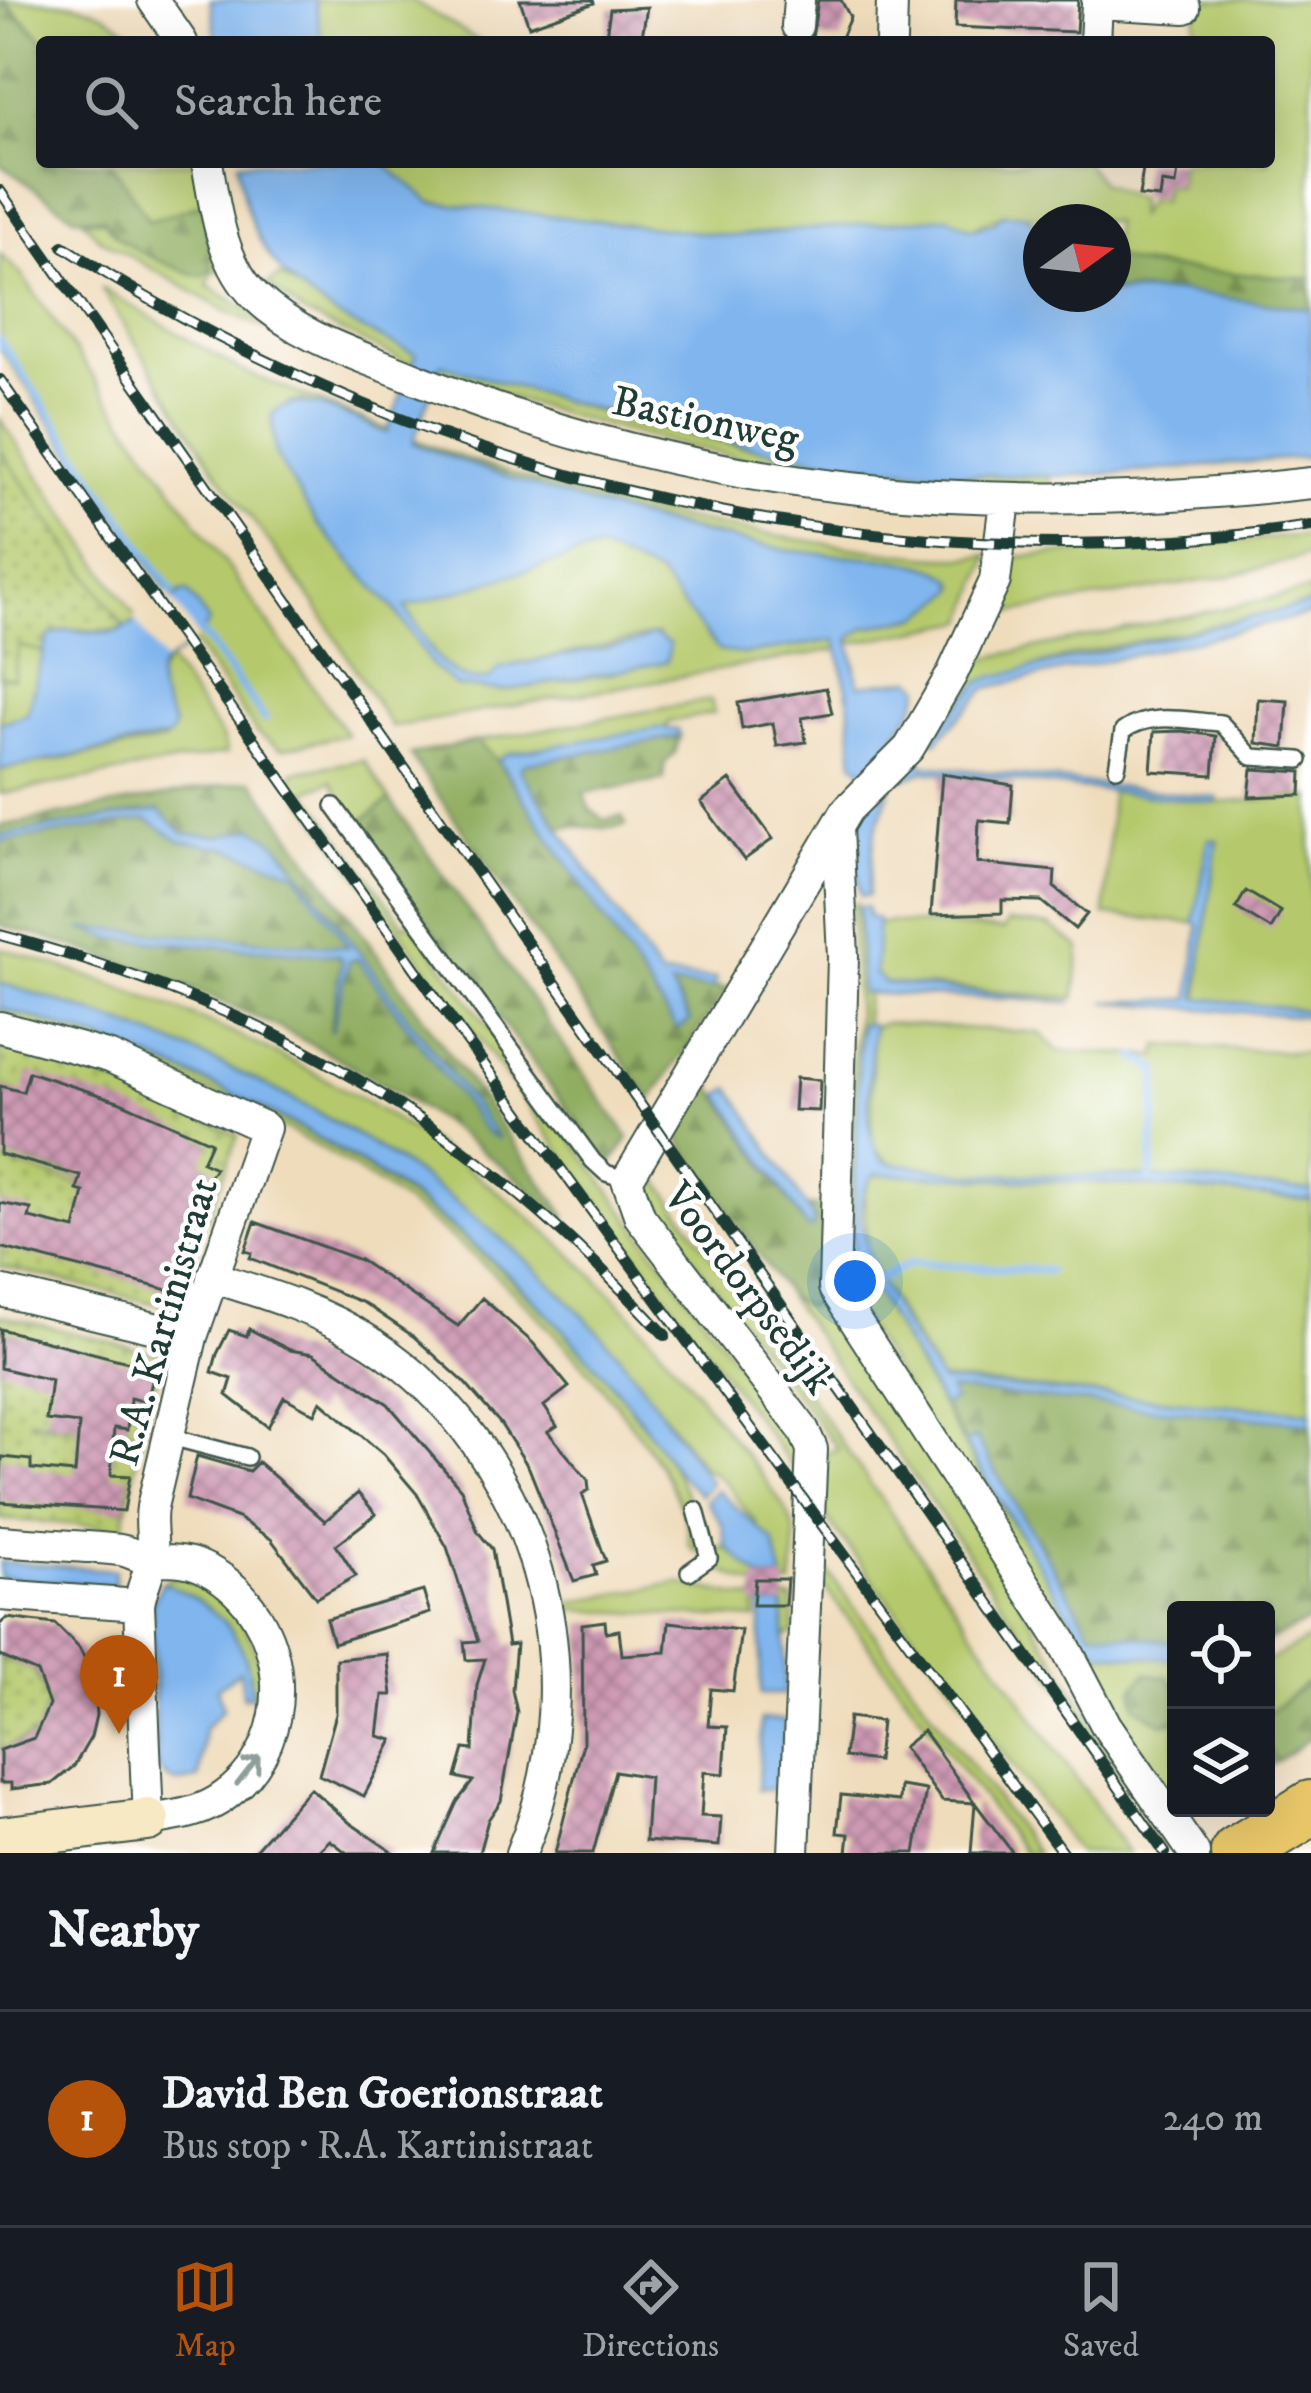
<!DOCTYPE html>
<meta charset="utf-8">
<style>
body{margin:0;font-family:"IM FELL DW Pica",serif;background:#20242c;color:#f1f3f6}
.controls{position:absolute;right:36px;bottom:36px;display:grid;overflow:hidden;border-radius:12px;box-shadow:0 12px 48px #0002}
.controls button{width:108px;height:108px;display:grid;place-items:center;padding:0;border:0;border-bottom:3px solid #363941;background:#171b24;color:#f1f3f6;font:60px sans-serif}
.compass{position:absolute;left:1023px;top:204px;width:108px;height:108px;border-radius:50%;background:#171b24;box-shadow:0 12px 48px #0002;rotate:75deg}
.you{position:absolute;left:855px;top:1281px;width:42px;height:42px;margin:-30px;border:9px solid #fff;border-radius:50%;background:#1a73e8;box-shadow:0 0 0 18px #1a73e833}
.badge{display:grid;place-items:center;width:78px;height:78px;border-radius:50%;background:#b45309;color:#fff;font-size:39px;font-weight:700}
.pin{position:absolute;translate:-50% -99px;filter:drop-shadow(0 3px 6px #0008)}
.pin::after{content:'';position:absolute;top:63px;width:42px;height:36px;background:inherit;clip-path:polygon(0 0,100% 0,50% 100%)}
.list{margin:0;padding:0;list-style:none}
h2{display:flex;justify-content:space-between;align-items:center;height:156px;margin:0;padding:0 48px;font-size:51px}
h2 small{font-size:39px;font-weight:400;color:#9ea1a6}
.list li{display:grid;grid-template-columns:78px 1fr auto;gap:36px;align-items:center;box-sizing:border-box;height:216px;padding:0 48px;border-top:3px solid #363941}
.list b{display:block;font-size:45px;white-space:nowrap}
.list p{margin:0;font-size:39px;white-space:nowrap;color:#9ea1a6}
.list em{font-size:39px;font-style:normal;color:#9ea1a6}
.icon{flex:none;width:66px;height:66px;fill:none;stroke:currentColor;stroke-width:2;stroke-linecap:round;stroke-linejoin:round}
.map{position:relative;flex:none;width:1311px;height:1853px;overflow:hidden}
.search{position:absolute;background:#171b24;box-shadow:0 12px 48px #0002;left:36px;right:36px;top:36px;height:132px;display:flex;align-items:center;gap:30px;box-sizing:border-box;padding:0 42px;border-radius:12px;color:#9ea1a6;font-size:45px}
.sheet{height:372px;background:#171b24}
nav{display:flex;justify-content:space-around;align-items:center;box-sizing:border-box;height:168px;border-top:3px solid #363941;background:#171b24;font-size:33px;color:#9ea1a6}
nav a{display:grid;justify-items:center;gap:6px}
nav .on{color:#b45309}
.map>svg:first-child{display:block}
</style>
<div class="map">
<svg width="1311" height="1853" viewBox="0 0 1311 1853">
<defs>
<pattern id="forest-firs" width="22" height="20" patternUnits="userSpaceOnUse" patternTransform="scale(3)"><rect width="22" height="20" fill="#90ad60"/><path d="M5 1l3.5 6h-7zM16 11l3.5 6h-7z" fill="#758e50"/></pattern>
<pattern id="garden-dots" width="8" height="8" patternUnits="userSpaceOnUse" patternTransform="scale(3)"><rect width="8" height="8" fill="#b5c96c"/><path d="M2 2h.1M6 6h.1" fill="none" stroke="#93a45a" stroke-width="1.8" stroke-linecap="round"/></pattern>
<pattern id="building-cross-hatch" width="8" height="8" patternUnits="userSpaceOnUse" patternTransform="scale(3)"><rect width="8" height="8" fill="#ce99b4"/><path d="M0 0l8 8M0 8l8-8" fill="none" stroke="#a77e93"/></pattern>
</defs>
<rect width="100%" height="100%" fill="#fff"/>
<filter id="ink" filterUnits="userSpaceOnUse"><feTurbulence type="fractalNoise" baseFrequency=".00833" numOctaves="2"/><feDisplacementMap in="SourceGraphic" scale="24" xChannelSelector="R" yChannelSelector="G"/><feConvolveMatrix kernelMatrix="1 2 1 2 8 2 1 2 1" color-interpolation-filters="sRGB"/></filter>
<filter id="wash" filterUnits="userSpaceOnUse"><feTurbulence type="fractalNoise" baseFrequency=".004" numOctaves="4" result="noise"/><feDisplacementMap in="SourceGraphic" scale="48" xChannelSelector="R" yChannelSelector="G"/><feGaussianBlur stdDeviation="2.7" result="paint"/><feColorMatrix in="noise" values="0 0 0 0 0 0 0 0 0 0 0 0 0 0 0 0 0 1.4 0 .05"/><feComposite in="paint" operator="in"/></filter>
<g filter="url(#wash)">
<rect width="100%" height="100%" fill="#efdcbb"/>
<path fill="#b5c96c" stroke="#6a8350" stroke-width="3" d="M4 0C60 0 103 0 139 42H46Z
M315 0H411L481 42H322Z
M1198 0H1311V279L1239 277 1118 261 1113 257V222L1003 214 971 229 949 217 732 236 431 202 382 162H1085L1102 184 1138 199 1137 216 1148 200 1162 201 1164 186 1178 187 1181 162H1269V42H1193Z
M111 162H198L222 271H213L208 286 274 326 404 390 226 311 99 238 83 220 149 221Z
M0 254 20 273 347 735 281 749 257 733 193 642 208 621 187 591 169 595 0 349Z
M280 276 354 325 417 354 413 365 303 313 268 284Z
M101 288 242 371 389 430 301 401 289 403 272 426 276 455 348 559 395 610 433 666 456 686 505 691 613 673 659 634 499 668 491 679C445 689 426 638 404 606L599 549 659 576 719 651 756 652 825 638 835 639 839 649 391 727 314 602 216 471Z
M441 363 630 422 729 444 881 468 1049 476 1051 486C993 484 933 487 876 480 726 461 579 423 437 373Z
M0 419 138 620 124 627 0 450Z
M413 439C550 494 701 527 846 546 894 552 944 562 989 555L966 621 853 643 849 639 864 628 921 616 957 586 955 582C928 554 837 558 796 552 740 543 435 470 413 439Z
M1311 535V555L1225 577 997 615 1014 557Z
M1311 590V604L1073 655 980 683 930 738 972 661Z
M19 646 44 652 27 714 0 723V676L13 678Z
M168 660 222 737 227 753 0 794V770L165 741 155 681Z
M711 700 714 713 669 722 665 728 506 754 499 763 477 741Z
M364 760 390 800 355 826 332 781 306 791 404 925 411 922 800 1448V1478L293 785V772Z
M1111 790 1216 803 1311 796V1011L1199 1001 1204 924 1105 915Z
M856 903 861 992 867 994 851 1195 853 1255 996 1500 1098 1652 1176 1660V1690L1169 1678 1162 1723 1176 1722V1788L1164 1800 850 1301 839 1267 857 1014 850 908Z
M888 922 1004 930 1008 922 1050 926 1080 948 1075 998 884 983 875 974 876 925Z
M0 948C291 1034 534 1169 716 1418 736 1445 787 1500 794 1530 797 1547 793 1568 792 1585L752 1584 718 1569 715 1549 726 1547 758 1573 756 1521C735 1503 730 1477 703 1468 519 1203 305 1074 0 983Z
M0 1008C244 1078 457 1196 620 1394 653 1435 703 1500 697 1552L689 1545C690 1502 645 1441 616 1404 518 1279 391 1179 248 1110 170 1072 82 1047 0 1017Z
M884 1023 1040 1033 1058 1051 1157 1056 1159 1045 1311 1053V1191L1150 1177 971 1174 974 1179 1107 1183 1311 1200V1412L940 1380 868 1261 864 1195 870 1179 882 1172 955 1176 894 1165 872 1147V1028Z
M652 1171 1128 1853H1078L822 1512 826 1453 838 1449 654 1207 648 1189Z
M830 1292 1166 1839 788 1296 807 1307Z
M823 1565 1036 1853H1024L816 1576Z
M173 1577C236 1574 256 1646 266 1694L252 1696C250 1634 216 1606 163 1582Z
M677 1583 752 1599H792L794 1632 785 1637 783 1605H756V1619L561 1609 560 1604Z
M1311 1638V1680L1266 1715V1662Z"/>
<path fill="url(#forest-firs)" stroke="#58754a" stroke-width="3" fill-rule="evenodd" d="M0 0 46 42 42 162H111L149 221 204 203 212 269 203 276C178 271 109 243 104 218L75 217 0 164Z
M1113 257 1147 267 1311 279V309L1179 292 1113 291Z
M680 736 675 753 664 764V780L584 793 590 809 604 820 622 816 626 825C605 832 583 823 560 828L520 770 523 764Z
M477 741 499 763 677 1029 690 1020 671 986 727 988 651 1100 410 755Z
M252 780 566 1216 564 1219C405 1073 207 981 0 925V842L147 819 180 841 228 848 295 872 348 936 284 850 255 828 221 836 184 834 145 811 0 836V826ZM82 929C125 930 330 961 352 943L495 1135 486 1132 358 960 349 961 330 1031 342 960 337 955 111 938Z
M390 800 629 1138 612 1163H603L587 1135 355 826Z
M707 1079 807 1228 814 1219 806 1206 829 1208 830 1292 807 1307 788 1296 674 1132Z
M948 1389 1311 1423V1620L1266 1642V1610H1176V1642L1091 1631 976 1438 965 1443 943 1406 952 1400Z
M1147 1673 1169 1678 1176 1690V1722L1161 1723 1135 1705 1133 1689Z
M1311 1680V1737L1266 1769V1715Z"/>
<path fill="url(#garden-dots)" stroke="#6a8350" stroke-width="3" d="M0 450 124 627C99 638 71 621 48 637L44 652 19 646 13 678 0 676Z
M0 1046 139 1091 238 1135 207 1219 0 1154Z
M0 1160 190 1219 187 1231 200 1236 177 1309 0 1266Z
M0 1315 163 1355 143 1432 31 1419 32 1423 141 1438 123 1528 0 1519Z
M0 1657 34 1670 49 1702 36 1735 0 1750Z"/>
<path fill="#80b5ee" stroke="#507991" stroke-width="3" d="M210 0H315L322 42H217Z
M238 162H382L431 202 732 236 949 217 971 229 992 224 1003 214 1025 215 1041 229V294L1179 292 1311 309V457C1224 463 1135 475 1047 476 839 478 638 426 441 364L413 443C535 490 666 531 795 551 836 558 927 553 955 581L956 590 921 616 864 628 850 639 859 685 913 679 921 687 914 708 879 757 880 797 890 792 875 832 868 896H861C850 855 867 810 862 768L854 763 849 699 836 640 744 654 719 651 659 576 599 549 405 607C426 639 445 689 490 679L499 668 635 643 653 635 670 644 667 662 505 691 456 686 433 666 395 610 317 524 276 455 272 414C300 386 355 421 387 433L416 354C320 312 249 277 238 162Z
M187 591 209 622C173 676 136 647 174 727L170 737 0 770V723L27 714 48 637C70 623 91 637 114 632 134 628 161 600 187 591Z
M1311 604V614L987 688 936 742 930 738 980 682 993 677Z
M658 728 678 730 680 736 523 764 520 770 660 976 716 979 714 988 670 986 690 1021 677 1029 498 760 506 754Z
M913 762 926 765 1218 798 1216 803 924 771 900 780Z
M159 810 184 834 221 836 255 828 279 845 499 1139 486 1132 358 959 349 961 332 1032 342 960 337 955 111 938 81 928 349 947 295 872 228 848 180 841 147 819 0 842V836Z
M1209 839 1217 840 1197 998 1311 1011V1017L1105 1002 1190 999 1199 925 1194 923Z
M859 906 867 907 868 917 878 919 875 974 884 983 1072 1002 861 993Z
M0 983C229 1051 433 1153 597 1330 641 1377 674 1432 711 1483L700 1494C674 1473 658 1443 638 1416 608 1377 575 1340 541 1306 392 1155 201 1066 0 1008Z
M860 1024H871L873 1030C871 1061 859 1144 885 1162L970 1174 1151 1177 1311 1191V1200L1107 1183 875 1174C828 1220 912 1342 942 1382L1311 1412V1423L949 1390 953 1400 943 1406 853 1255Z
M731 1088 814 1219 813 1227 807 1228 720 1094Z
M975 1437 1091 1631 1176 1642V1660L1098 1652 1086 1643 965 1443Z
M717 1490 774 1542 783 1579H762L726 1547 722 1524 706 1500Z
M0 1562 115 1570 114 1586 0 1578Z
M163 1582C216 1606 250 1634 252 1696L243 1697 240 1671 217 1688 223 1709 204 1729 199 1778C177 1787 167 1784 156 1763L152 1603Z
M761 1605H784L785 1694H761Z
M761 1720H785L782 1790 758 1789Z"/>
<path fill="#efdcbb" d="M168 593 199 638 164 662 133 617Z"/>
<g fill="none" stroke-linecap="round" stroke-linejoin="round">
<path stroke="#80b5ee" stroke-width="8" d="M0 341 173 593
M202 633 265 719
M1136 1057 1158 1070 1151 1177
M879 1279 911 1263 1048 1271"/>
</g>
<g id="blocks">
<path fill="url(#building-cross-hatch)" d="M520 0H593L594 3 529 26Z
M818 0H841L850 17 840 40 812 38Z
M956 0H1078L1076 32 955 27Z
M647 7 641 42H605L610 9Z
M1144 162H1179L1176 185 1162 183 1160 198 1139 196Z
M826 688 832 713 802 718 806 742 777 746 773 723 742 729 738 703Z
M1258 699 1288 701 1285 747 1256 743Z
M1182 731 1216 736 1213 775 1151 771 1154 732Z
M1252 769 1302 772 1301 795 1249 797Z
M942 774 1013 785 1010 823 979 820 977 863 1055 871 1054 887 1087 914 1075 929 1041 901 1002 900V913L931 915Z
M730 780 773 839 744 860 701 802Z
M1246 891 1281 912 1271 929 1236 908Z
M29 1072 118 1101 211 1142 202 1162 215 1168 201 1189 180 1249 193 1252 185 1282 179 1280 176 1292 0 1247V1203L31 1209 29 1218 75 1229 84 1192 77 1190 81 1176 0 1154V1086L23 1092Z
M796 1078 820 1080 819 1111 794 1110Z
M255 1222 360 1260 458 1326 482 1298 533 1343 569 1387 544 1406 557 1426 548 1432 588 1480 589 1490 582 1494 606 1561 593 1565 596 1575 574 1581 529 1468 500 1423 463 1381 413 1336 364 1303 250 1258 252 1253 245 1251Z
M0 1329 155 1369 147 1402 130 1398 127 1430 114 1428 111 1475 130 1476 124 1511 0 1502 2 1457 31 1460V1469L75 1473 79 1424 46 1420 51 1380 0 1368Z
M249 1329 290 1350 313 1354 388 1404 461 1489 478 1532 492 1549 508 1645 516 1644 512 1690 517 1712 501 1801 488 1820 479 1853H434L457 1802 473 1781 456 1777 464 1749 473 1750 477 1685 485 1659 466 1660 464 1642 478 1641 447 1547 417 1494 383 1454 321 1401 315 1414 284 1397 268 1427 227 1395 232 1379 212 1372 217 1354 229 1330 247 1336Z
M197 1456 249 1471 258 1462 325 1521 358 1493 376 1514 336 1545 356 1576 316 1598 271 1539 238 1518 187 1499Z
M755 1579H787L785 1605H753Z
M423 1591 430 1613 333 1643 326 1619Z
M7 1618 55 1624 79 1648 94 1677 96 1715 91 1737 74 1766 52 1784 11 1789V1783H0V1750L34 1738 49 1705 37 1672 0 1656V1624Z
M605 1621 606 1632 619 1630 622 1655 666 1652 669 1622 741 1630 733 1691 711 1689 708 1726 727 1727 724 1774 704 1772 701 1816 721 1817 719 1846 645 1841 649 1777 615 1771 593 1853H555L583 1743 582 1624Z
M387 1654 392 1695H383L378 1736 393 1740 364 1796 319 1775 336 1714V1659Z
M849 1717 881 1721 877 1761 844 1757Z
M923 1731 975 1803 1013 1853H971L975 1803 942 1801 903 1747Z
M900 1786 926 1790 915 1853H847L849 1834 837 1833 841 1795 899 1801Z
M310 1788 350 1823 394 1853H347L330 1840 316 1853H252Z"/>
</g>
</g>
<g filter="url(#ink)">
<use href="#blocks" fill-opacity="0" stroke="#3e5548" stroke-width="3"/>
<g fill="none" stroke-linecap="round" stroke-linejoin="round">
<g stroke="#3e5548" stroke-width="20">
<path id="lane" d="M1117 768 1123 731C1150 711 1188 721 1221 723L1252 757 1300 760
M334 806 593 1161 606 1173 627 1180
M167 1436 247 1457
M689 1572 709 1558 696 1510"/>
</g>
<g stroke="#3e5548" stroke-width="34">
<path id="street" d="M153 0 182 42
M797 26 799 0
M891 42 892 0
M1095 42 1097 3 1185 8
M207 162C215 207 221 263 256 297 300 339 362 356 417 379 710 498 1001 518 1311 483
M837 828 843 957 834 1288 1062 1641 1106 1725 1194 1853
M0 1027 110 1057 265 1128 192 1337 152 1507C149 1525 154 1541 152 1558 150 1572 141 1588 139 1605L148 1820C176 1816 203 1813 226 1795 302 1738 291 1615 208 1570 190 1560 174 1560 155 1560 143 1560 132 1552 120 1550 80 1546 40 1544 0 1541
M212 1277C267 1294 323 1311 372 1343 539 1453 597 1671 521 1853
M0 1291 192 1337
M0 1595 139 1605
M794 1853 812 1449 803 1429 640 1217 627 1180 847 810 909 748 952 674 995 581 1005 501"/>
</g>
<g stroke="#3e5548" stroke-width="46">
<path id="secondary" d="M0 1838 148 1820"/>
</g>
<g stroke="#3e5548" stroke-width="58">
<path id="highway" d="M1238 1853 1311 1808"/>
</g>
<use href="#lane" stroke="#fff" stroke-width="15"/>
<use href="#street" stroke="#fff" stroke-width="30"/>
<use href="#secondary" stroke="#f6e9c3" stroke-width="42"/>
<use href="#highway" stroke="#e9c769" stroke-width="54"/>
<g stroke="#1f3d34" stroke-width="12">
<path id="rail" d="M0 191 1165 1853
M63 246C427 484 881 589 1311 526
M0 380 450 1018 1063 1853
M0 935C279 1009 470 1124 665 1335"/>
</g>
<use href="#rail" stroke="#fff" stroke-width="8" stroke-dasharray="22" stroke-linecap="butt"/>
</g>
<defs><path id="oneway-shaft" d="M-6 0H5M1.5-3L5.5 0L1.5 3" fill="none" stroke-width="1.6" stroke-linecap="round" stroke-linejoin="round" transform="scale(3)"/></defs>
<use stroke="#8f9e9a" href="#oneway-shaft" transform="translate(248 1770) rotate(-52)"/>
</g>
<g text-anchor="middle" stroke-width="9" stroke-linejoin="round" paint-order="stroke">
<g font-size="42" fill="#1f3d34" stroke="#fff">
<text transform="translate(706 418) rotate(12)" y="15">Bastionweg</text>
<text transform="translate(750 1287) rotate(53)" y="15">Voordorpsedijk</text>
<text transform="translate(162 1321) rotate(-74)" y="15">R.A. Kartinistraat</text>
</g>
</g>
</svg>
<div class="controls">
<button><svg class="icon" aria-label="locate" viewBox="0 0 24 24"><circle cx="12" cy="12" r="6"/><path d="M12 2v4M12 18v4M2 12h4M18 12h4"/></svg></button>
<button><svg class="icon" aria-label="layers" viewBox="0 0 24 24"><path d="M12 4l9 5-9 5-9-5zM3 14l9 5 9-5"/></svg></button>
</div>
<svg class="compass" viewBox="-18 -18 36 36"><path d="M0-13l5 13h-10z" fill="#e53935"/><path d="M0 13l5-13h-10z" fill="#9ea1a6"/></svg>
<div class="you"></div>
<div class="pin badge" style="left:119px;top:1734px">1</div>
<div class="search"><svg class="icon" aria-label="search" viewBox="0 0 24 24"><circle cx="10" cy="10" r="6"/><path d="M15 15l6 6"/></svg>Search here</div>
</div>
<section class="sheet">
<h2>Nearby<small></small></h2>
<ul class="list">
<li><span class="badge">1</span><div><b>David Ben Goerionstraat</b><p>Bus stop · R.A. Kartinistraat</p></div><em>240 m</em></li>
</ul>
</section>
<nav>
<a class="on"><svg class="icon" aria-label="map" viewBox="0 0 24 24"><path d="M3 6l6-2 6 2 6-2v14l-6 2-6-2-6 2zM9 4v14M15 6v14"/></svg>Map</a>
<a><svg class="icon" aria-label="directions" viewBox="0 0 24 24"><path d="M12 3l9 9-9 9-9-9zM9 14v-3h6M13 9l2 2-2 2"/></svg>Directions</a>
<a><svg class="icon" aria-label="saved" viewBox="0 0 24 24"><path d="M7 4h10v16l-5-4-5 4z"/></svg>Saved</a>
</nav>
